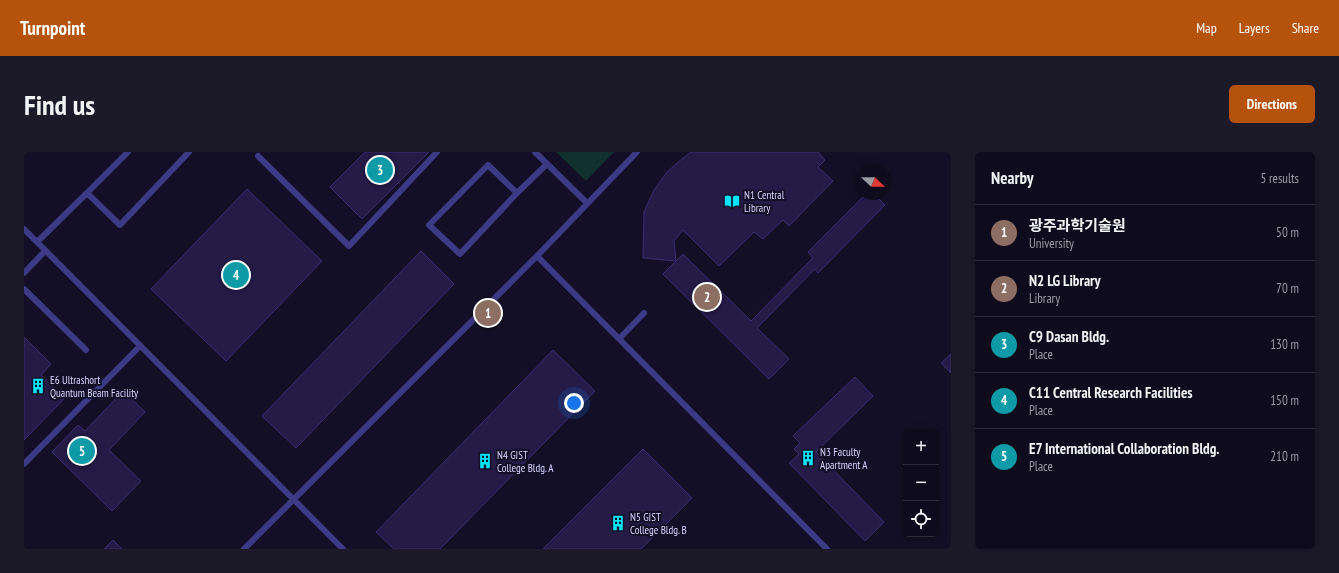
<!DOCTYPE html>
<meta charset="utf-8">
<style>
body{margin:0;font-family:"PT Sans Narrow","Noto Sans KR",sans-serif;background:#1c1929;color:#f1f3f6}
.controls{position:absolute;right:12px;bottom:12px;display:grid;overflow:hidden;border-radius:6px;box-shadow:0 2px 10px #0003}
.controls button{width:36px;height:36px;display:grid;place-items:center;padding:0;border:0;border-bottom:1px solid #2e2b3b;background:#0e0b1c;color:#f1f3f6;font:20px sans-serif}
.compass{position:absolute;left:831px;top:12px;width:36px;height:36px;border-radius:50%;background:#0e0b1c;box-shadow:0 2px 10px #0003;rotate:112deg}
.you{position:absolute;left:550px;top:251px;width:14px;height:14px;margin:-10px;border:3px solid #fff;border-radius:50%;background:#1a73e8;box-shadow:0 0 0 6px #1a73e833}
.badge{display:grid;place-items:center;width:26px;height:26px;border-radius:50%;background:#b45309;color:#fff;font-size:13px;font-weight:700}
.pin{position:absolute;translate:-50% -50%;border:2px solid #fff;box-shadow:0 1px 4px #0006}
.list{margin:0;padding:0;list-style:none}
h2{display:flex;justify-content:space-between;align-items:center;height:52px;margin:0;padding:0 16px;font-size:17px}
h2 small{font-size:13px;font-weight:400;color:#9b9ba3}
.list li{display:grid;grid-template-columns:26px 1fr auto;gap:12px;align-items:center;box-sizing:border-box;height:56px;padding:0 16px;border-top:1px solid #2e2b3b}
.list b{display:block;font-size:15px;white-space:nowrap}
.list p{margin:0;font-size:13px;white-space:nowrap;color:#9b9ba3}
.list em{font-size:13px;font-style:normal;color:#9b9ba3}
.icon{flex:none;width:22px;height:22px;fill:none;stroke:currentColor;stroke-width:2;stroke-linecap:round;stroke-linejoin:round}
.map{position:relative;flex:none;width:927px;height:397px;overflow:hidden;border-radius:6px}
header{display:flex;align-items:center;gap:24px;box-sizing:border-box;height:56px;padding:0 20px;background:#b45309;color:#fff}
header strong{font-size:19px}
nav{display:flex;gap:22px;margin-inline-start:auto;font-size:14px}
.intro{display:flex;align-items:center;justify-content:space-between;box-sizing:border-box;height:96px;padding:0 24px}
h1{margin:0;font-size:28px}
.button{padding:10px 18px;border-radius:6px;background:#b45309;color:#fff;font-size:14px;font-weight:700}
main{display:flex;gap:24px;padding:0 24px}
aside{flex:1;background:#0e0b1c;border-radius:6px;box-shadow:0 2px 10px #0003}
.map>svg:first-child{display:block}
</style>
<header>
<strong>Turnpoint</strong>
<nav><a>Map</a><a>Layers</a><a>Share</a></nav>
</header>
<div class="intro"><h1>Find us</h1><a class="button">Directions</a></div>
<main>
<div class="map">
<svg width="927" height="397" viewBox="0 0 927 397">
<rect width="100%" height="100%" fill="#130f26"/>
<path fill="#12302f" d="M532 0H590L562 29Z"/>
<path fill="#241b47" stroke="#3b2d73" d="M341 0H405L338 67 306 35Z
M667 0H794L801 8 794 15 809 29 765 74 759 68 739 87 730 80 695 114 659 78 650 89 652 109 619 106 620 60 630 38 643 20 659 6Z
M223 37 298 109 202 209 127 137Z
M842 42H850L861 53 794 121 791 117 733 176 765 207 745 227 639 122 659 102 727 169 789 106 784 100Z
M397 99 430 132 272 296 238 264Z
M0 185 27 212 17 223 41 246 0 288Z
M529 198 571 239 416 397H370L352 380Z
M927 202V221L917 211Z
M831 225 849 244 792 300 860 370 841 389 765 311 775 302 770 297 776 291 769 284Z
M99 239 121 260 85 298 117 329 88 359 28 300 54 273 61 279Z
M619 297 668 346 617 397H519Z
M89 388 98 397H80Z"/>
<g fill="none" stroke-linecap="round" stroke-linejoin="round">
<path stroke="#3d3a85" stroke-width="6" d="M511 0 563 51
M234 4 325 94 413 0
M63 41 104 0
M493 41 464 13 405 73 436 102 493 41 523 12
M0 77 319 397
M13 90 63 41 96 73 165 0
M513 104 803 397
M0 121 21 99
M0 137 62 198
M595 187 620 161
M0 312 116 194
M220 397 513 104 613 0"/>
</g>
<defs>
<g id="library-bare" transform="scale(1.2)"><path d="M-6-4Q-3-5.5-.7-3.5V5Q-3 3-6 4ZM6-4Q3-5.5 .7-3.5V5Q3 3 6 4Z" fill="#00e5ff" stroke="#130f26" stroke-width="2.5" paint-order="stroke"/></g>
<g id="building-bare" transform="scale(1.2)"><path d="M-4-6H4V6H1V3H-1V6H-4ZM-2.5-4.3h1.7v1.8h-1.7ZM.8-4.3h1.7v1.8H.8ZM-2.5-1h1.7V.8h-1.7ZM.8-1h1.7V.8H.8Z" fill="#00e5ff" stroke="#130f26" stroke-width="2.5" paint-order="stroke"/></g>
</defs>
<g fill-rule="evenodd">
<use href="#library-bare" x="708" y="49"/>
<use href="#building-bare" x="14" y="234"/>
<use href="#building-bare" x="784" y="306"/>
<use href="#building-bare" x="461" y="309"/>
<use href="#building-bare" x="594" y="371"/>
</g>
<g text-anchor="middle" stroke-width="4" stroke-linejoin="round" paint-order="stroke">
<g font-size="11" fill="#d9d4ff" stroke="#130f26" text-anchor="start">
<text x="720" y="47">N1 Central<tspan x="720" dy="13">Library</tspan></text>
<text x="26" y="232">E6 Ultrashort<tspan x="26" dy="13">Quantum Beam Facility</tspan></text>
<text x="796" y="304">N3 Faculty<tspan x="796" dy="13">Apartment A</tspan></text>
<text x="473" y="307">N4 GIST<tspan x="473" dy="13">College Bldg. A</tspan></text>
<text x="606" y="369">N5 GIST<tspan x="606" dy="13">College Bldg. B</tspan></text>
</g>
</g>
</svg>
<div class="controls">
<button>+</button>
<button>−</button>
<button><svg class="icon" aria-label="locate" viewBox="0 0 24 24"><circle cx="12" cy="12" r="6"/><path d="M12 2v4M12 18v4M2 12h4M18 12h4"/></svg></button>
</div>
<svg class="compass" viewBox="-18 -18 36 36"><path d="M0-13l5 13h-10z" fill="#e53935"/><path d="M0 13l5-13h-10z" fill="#9b9ba3"/></svg>
<div class="you"></div>
<div class="pin badge" style="left:464px;top:161px;background:#8d6e63">1</div>
<div class="pin badge" style="left:683px;top:145px;background:#8d6e63">2</div>
<div class="pin badge" style="left:356px;top:18px;background:#0f9aa8">3</div>
<div class="pin badge" style="left:212px;top:123px;background:#0f9aa8">4</div>
<div class="pin badge" style="left:58px;top:299px;background:#0f9aa8">5</div>
</div>
<aside>
<h2>Nearby<small>5 results</small></h2>
<ul class="list">
<li><span class="badge" style="background:#8d6e63">1</span><div><b>광주과학기술원</b><p>University</p></div><em>50 m</em></li>
<li><span class="badge" style="background:#8d6e63">2</span><div><b>N2 LG Library</b><p>Library</p></div><em>70 m</em></li>
<li><span class="badge" style="background:#0f9aa8">3</span><div><b>C9 Dasan Bldg.</b><p>Place</p></div><em>130 m</em></li>
<li><span class="badge" style="background:#0f9aa8">4</span><div><b>C11 Central Research Facilities</b><p>Place</p></div><em>150 m</em></li>
<li><span class="badge" style="background:#0f9aa8">5</span><div><b>E7 International Collaboration Bldg.</b><p>Place</p></div><em>210 m</em></li>
</ul>
</aside>
</main>
